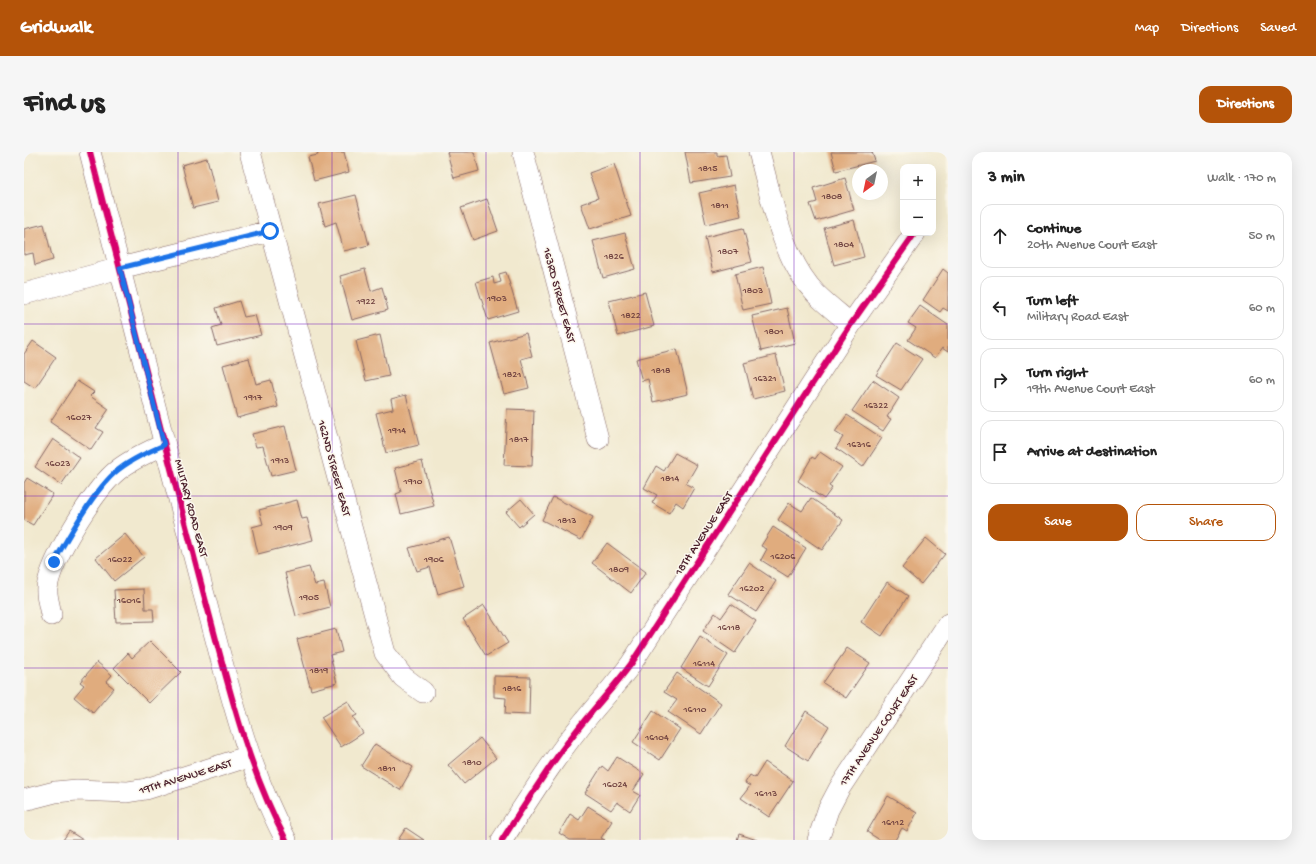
<!DOCTYPE html>
<meta charset="utf-8">
<style>
body{margin:0;font-family:"Gochi Hand",sans-serif;background:#f6f6f6;color:#222}
.controls{position:absolute;right:12px;top:12px;display:grid;overflow:hidden;border-radius:8px;box-shadow:0 4px 16px #0002}
.controls button{width:36px;height:36px;display:grid;place-items:center;padding:0;border:0;border-bottom:1px solid #e0e0e0;background:#fff;color:#222;font:20px sans-serif}
.compass{position:absolute;left:828px;top:12px;width:36px;height:36px;border-radius:50%;background:#fff;box-shadow:0 4px 16px #0002;rotate:213deg}
.stop{position:absolute;width:12px;height:12px;margin:-9px;border:3px solid #1a73e8;border-radius:50%;background:#fff}
.stop.end{background:#1a73e8;border-color:#fff;box-shadow:0 1px 4px #0008}
.list{margin:0;padding:0;list-style:none}
h2{display:flex;justify-content:space-between;align-items:center;height:52px;margin:0;padding:0 16px;font-size:17px}
h2 small{font-size:13px;font-weight:400;color:#767676}
.list li{display:grid;grid-template-columns:26px 1fr auto;gap:12px;align-items:center;box-sizing:border-box;height:64px;margin:0 8px 8px;padding:0 8px;border:1px solid #e0e0e0;border-radius:12px}
.list b{display:block;font-size:15px;white-space:nowrap}
.list p{margin:0;font-size:13px;white-space:nowrap;color:#767676}
.list em{font-size:13px;font-style:normal;color:#767676}
.actions{display:flex;gap:8px;padding:12px 16px}
.actions a{flex:1;padding:9px 0;border:1px solid #b45309;border-radius:12px;text-align:center;font-size:14px;color:#b45309}
.actions .main{background:#b45309;color:#fff}
.icon{flex:none;width:22px;height:22px;fill:none;stroke:currentColor;stroke-width:2;stroke-linecap:round;stroke-linejoin:round}
.map{position:relative;flex:none;width:924px;height:688px;overflow:hidden;border-radius:12px}
header{display:flex;align-items:center;gap:24px;box-sizing:border-box;height:56px;padding:0 20px;background:#b45309;color:#fff}
header strong{font-size:19px}
nav{display:flex;gap:22px;margin-inline-start:auto;font-size:14px}
.intro{display:flex;align-items:center;justify-content:space-between;box-sizing:border-box;height:96px;padding:0 24px}
h1{margin:0;font-size:28px}
.button{padding:10px 18px;border-radius:12px;background:#b45309;color:#fff;font-size:14px;font-weight:700}
main{display:flex;gap:24px;padding:0 24px}
aside{flex:1;background:#fff;border-radius:12px;box-shadow:0 4px 16px #0002}
.map>svg:first-child{display:block}
</style>
<header>
<strong>Gridwalk</strong>
<nav><a>Map</a><a>Directions</a><a>Saved</a></nav>
</header>
<div class="intro"><h1>Find us</h1><a class="button">Directions</a></div>
<main>
<div class="map">
<svg width="924" height="688" viewBox="0 0 924 688">
<rect width="100%" height="100%" fill="#fbf7ec"/>
<filter id="ink" filterUnits="userSpaceOnUse"><feTurbulence type="fractalNoise" baseFrequency=".025" numOctaves="2"/><feDisplacementMap in="SourceGraphic" scale="8" xChannelSelector="R" yChannelSelector="G"/><feConvolveMatrix kernelMatrix="1 2 1 2 8 2 1 2 1" color-interpolation-filters="sRGB"/></filter>
<filter id="wash" filterUnits="userSpaceOnUse"><feTurbulence type="fractalNoise" baseFrequency=".012" numOctaves="4" result="noise"/><feDisplacementMap in="SourceGraphic" scale="16" xChannelSelector="R" yChannelSelector="G"/><feGaussianBlur stdDeviation="0.9" result="paint"/><feColorMatrix in="noise" values="0 0 0 0 0 0 0 0 0 0 0 0 0 0 0 0 0 1.4 0 .05"/><feComposite in="paint" operator="in"/></filter>
<g filter="url(#wash)">
<rect width="100%" height="100%" fill="#f1e9cf"/>
<g id="blocks">
<path fill="#e0ac7e" d="M293 0H320L325 20 290 29 284 5 294 3Z
M423 0H450L455 19 430 26Z
M661 0H693V4L702 3 706 25 667 31Z
M807 0H848L851 9 812 19Z
M183 6 194 50 169 56 158 13Z
M590 12 607 64 566 77 557 52 574 46 565 21Z
M821 26 830 58 792 69 786 52 793 50 789 36Z
M710 33 717 64 682 72 675 41Z
M332 43 345 93 320 99 312 70 301 74 295 52Z
M463 47 474 79 449 88 437 56Z
M830 68 840 105 810 113 800 76Z
M20 72 29 108 11 113 9 101 0 103V77Z
M719 76 728 110 689 120 681 85Z
M601 81 611 117 579 126 569 89Z
M739 115 747 152 719 158 711 122Z
M341 117 347 139 358 135 364 158 328 168 316 124Z
M919 117 924 121V159L919 156 916 160 899 148Z
M482 120 494 159 464 168 452 130 469 125 470 132 477 130 475 122Z
M621 140 630 174 594 184 585 149Z
M215 149 220 165 231 163 237 183 193 194 188 176 197 173 192 156Z
M896 154 924 173V200L918 196 911 206 884 188 892 176 884 171Z
M763 156 771 191 737 199 728 164Z
M502 181 508 204 497 207 505 236 480 242 466 191Z
M356 183 365 224 342 229 332 189Z
M9 189 32 205 11 236 0 229V202Z
M873 191 898 207 877 238 852 223Z
M653 197 664 242 629 250 624 227 618 229 612 207Z
M752 203 761 239 729 247 720 211Z
M225 206 232 232 247 228 254 255 213 266 199 213Z
M849 228 875 246 863 265 867 267 859 279 828 259Z
M53 229 70 240 66 244 85 257 72 276 79 280 67 298 26 270Z
M382 243 395 293 362 301 352 261 369 257 367 247Z
M483 257 510 258 508 314 480 313Z
M823 263 858 286 839 315 812 296 819 285 811 280Z
M261 274 272 318 247 324 239 294 232 295 228 282Z
M29 287 56 306 37 333 11 315Z
M796 300 818 315 805 334 808 336 800 347 774 329 788 305 791 307Z
M651 301 673 313 662 332 670 336 659 355 652 350 645 361 628 351 633 343 620 336 632 314 640 319Z
M398 309 410 354 377 362 372 342 377 340 371 316Z
M3 326 29 342 9 373 0 368V331Z
M529 345 569 365 557 388 518 368Z
M787 346 819 368 798 398 754 368 765 351 778 359Z
M497 347 510 362 495 375 482 360Z
M273 348 278 367 283 366 289 388 234 402 228 375 239 372 235 358Z
M749 375 782 396 764 425 737 408 743 397 737 394Z
M101 382 120 405 90 429 72 406Z
M425 385 440 434 414 442 406 415 393 419 385 396Z
M902 386 921 402 897 432 878 416Z
M583 391 622 420 607 441 568 411Z
M725 411 752 429 732 460 704 442Z
M285 415 291 433 300 431 306 455 272 464 261 421Z
M863 430 884 444 858 484 837 470Z
M120 437 121 457H129L130 469 92 470 90 438Z
M707 452 732 469 711 501 679 479 691 461 697 466Z
M460 453 484 491 462 504 439 467Z
M312 477 318 500 306 503 313 531 287 538 273 487Z
M676 485 704 503 684 534 657 516Z
M126 489 157 520 125 551 90 516 104 501 108 506Z
M823 496 846 511 822 546 799 531Z
M73 510 88 523 82 530 90 536 69 561 50 545 60 533 56 530Z
M653 521 697 551 677 582 644 560 653 548 640 540Z
M470 524 506 525 505 563 481 562 482 546 470 545Z
M324 549 333 563 329 565 339 581 317 595 297 565Z
M629 559 656 577 636 608 609 590Z
M782 559 805 574 784 609 761 594Z
M456 586 472 606 440 632 424 613Z
M351 592 389 615 376 638 337 614Z
M593 605 620 622 609 639 616 643 606 659 593 650 587 658 561 641 578 614 584 619Z
M741 610 769 629 745 665 717 646 726 634 721 631 726 623 731 626Z
M864 644 893 661 883 679 878 676 871 688H856L843 680Z
M564 654 588 669 577 686 581 688H546L535 681 546 662 555 668Z
M382 676 400 688H374Z
M45 679 59 688H39Z
M715 682 733 688H713Z"/>
</g>
</g>
<g filter="url(#ink)">
<use href="#blocks" fill-opacity="0" stroke="#846664" stroke-width="1"/>
<g fill="none" stroke-linecap="round" stroke-linejoin="round">
<g stroke="#846664" stroke-width="22">
<path id="minor" d="M66 0C104 146 140 293 179 439 202 523 221 611 262 688
M226 0 361 501 379 525 399 540
M499 0 574 287
M735 0C748 47 757 105 792 142 803 153 815 162 827 172
M0 142 96 116 246 79
M27 463C26 455 22 444 23 436 27 407 71 336 94 318 108 307 124 300 139 293
M0 648 31 640 53 638 103 640 122 637 226 604
M478 688C506 645 533 601 566 562 580 545 594 530 607 512L827 172 891 81
M794 688 804 658 815 637 924 472"/>
</g>
<use href="#minor" stroke="#fff" stroke-width="21"/>
<g stroke="#fbf7ec" stroke-width="8">
<path id="cycleway" d="M66 0C104 146 140 293 179 439 202 523 221 611 262 688
M478 688C506 645 533 601 566 562 580 545 594 530 607 512L827 172 891 81"/>
</g>
<use href="#cycleway" stroke="#d6006c" stroke-width="6"/>
</g>
</g>
<g fill="none" stroke-linecap="round" stroke-linejoin="round" filter="url(#ink)">
<path stroke="#1a73e8" stroke-width="5" d="M30 410C44 385 72 335 94 318 108 307 124 300 140 293L96 116 246 79"/>
</g>
<path fill="none" stroke="#7b2cbf" stroke-width="1" stroke-opacity="0.55" d="M154 0V688M308 0V688M462 0V688M616 0V688M770 0V688M0 172H924M0 344H924M0 516H924"/>
<g text-anchor="middle" stroke-width="3" stroke-linejoin="round" paint-order="stroke">
<g font-size="10" fill="#704240">
<text x="684" y="19">1815</text>
<text x="808" y="47">1808</text>
<text x="696" y="56">1811</text>
<text x="820" y="95">1804</text>
<text x="704" y="102">1807</text>
<text x="590" y="107">1826</text>
<text x="729" y="141">1803</text>
<text x="473" y="149">1903</text>
<text x="342" y="152">1922</text>
<text x="607" y="166">1822</text>
<text x="750" y="182">1801</text>
<text x="637" y="221">1818</text>
<text x="488" y="225">1821</text>
<text x="741" y="229">16321</text>
<text x="229" y="248">1917</text>
<text x="852" y="256">16322</text>
<text x="55" y="268">16027</text>
<text x="373" y="281">1914</text>
<text x="495" y="290">1817</text>
<text x="835" y="295">16316</text>
<text x="256" y="311">1913</text>
<text x="34" y="314">16023</text>
<text x="646" y="329">1814</text>
<text x="389" y="332">1910</text>
<text x="543" y="371">1813</text>
<text x="259" y="378">1909</text>
<text x="759" y="407">16206</text>
<text x="96" y="410">16022</text>
<text x="410" y="410">1906</text>
<text x="595" y="420">1809</text>
<text x="728" y="439">16202</text>
<text x="285" y="448">1905</text>
<text x="105" y="451">16016</text>
<text x="705" y="478">16118</text>
<text x="680" y="514">16114</text>
<text x="295" y="521">1819</text>
<text x="488" y="539">1816</text>
<text x="671" y="560">16110</text>
<text x="633" y="588">16104</text>
<text x="448" y="613">1810</text>
<text x="363" y="619">1811</text>
<text x="591" y="635">16024</text>
<text x="742" y="644">16113</text>
<text x="869" y="673">16112</text>
</g>
<g font-size="12" fill="#4a1f2b" stroke="#fbf7ec">
<text transform="translate(536 143) rotate(75)" y="4">163RD STREET EAST</text>
<text transform="translate(311 316) rotate(75)" y="4">162ND STREET EAST</text>
<text transform="translate(168 356) rotate(75)" y="4">MILITARY ROAD EAST</text>
<text transform="translate(679 381) rotate(-57)" y="4">18TH AVENUE EAST</text>
<text transform="translate(854 578) rotate(-56)" y="4">17TH AVENUE COURT EAST</text>
<text transform="translate(161 624) rotate(-17)" y="4">19TH AVENUE EAST</text>
</g>
</g>
</svg>
<div class="controls">
<button>+</button>
<button>−</button>
</div>
<svg class="compass" viewBox="-18 -18 36 36"><path d="M0-13l5 13h-10z" fill="#e53935"/><path d="M0 13l5-13h-10z" fill="#767676"/></svg>
<div class="stop" style="left:246px;top:79px"></div>
<div class="stop end" style="left:30px;top:410px"></div>
</div>
<aside>
<h2>3 min<small>Walk · 170 m</small></h2>
<ul class="list">
<li><svg class="icon" aria-label="ahead" viewBox="0 0 24 24"><path d="M12 20V5M6 11l6-6 6 6"/></svg><div><b>Continue</b><p>20th Avenue Court East</p></div><em>50 m</em></li>
<li><svg class="icon" aria-label="left" viewBox="0 0 24 24"><path d="M17 20v-9H6M10 6l-5 5 5 5"/></svg><div><b>Turn left</b><p>Military Road East</p></div><em>60 m</em></li>
<li><svg class="icon" aria-label="right" viewBox="0 0 24 24"><path d="M7 20v-9h11M14 6l5 5-5 5"/></svg><div><b>Turn right</b><p>19th Avenue Court East</p></div><em>60 m</em></li>
<li><svg class="icon" aria-label="arrive" viewBox="0 0 24 24"><path d="M6 21V4h12l-3 4 3 4H6"/></svg><div><b>Arrive at destination</b></div></li>
</ul>
<div class="actions"><a class="main">Save</a><a>Share</a></div>
</aside>
</main>
